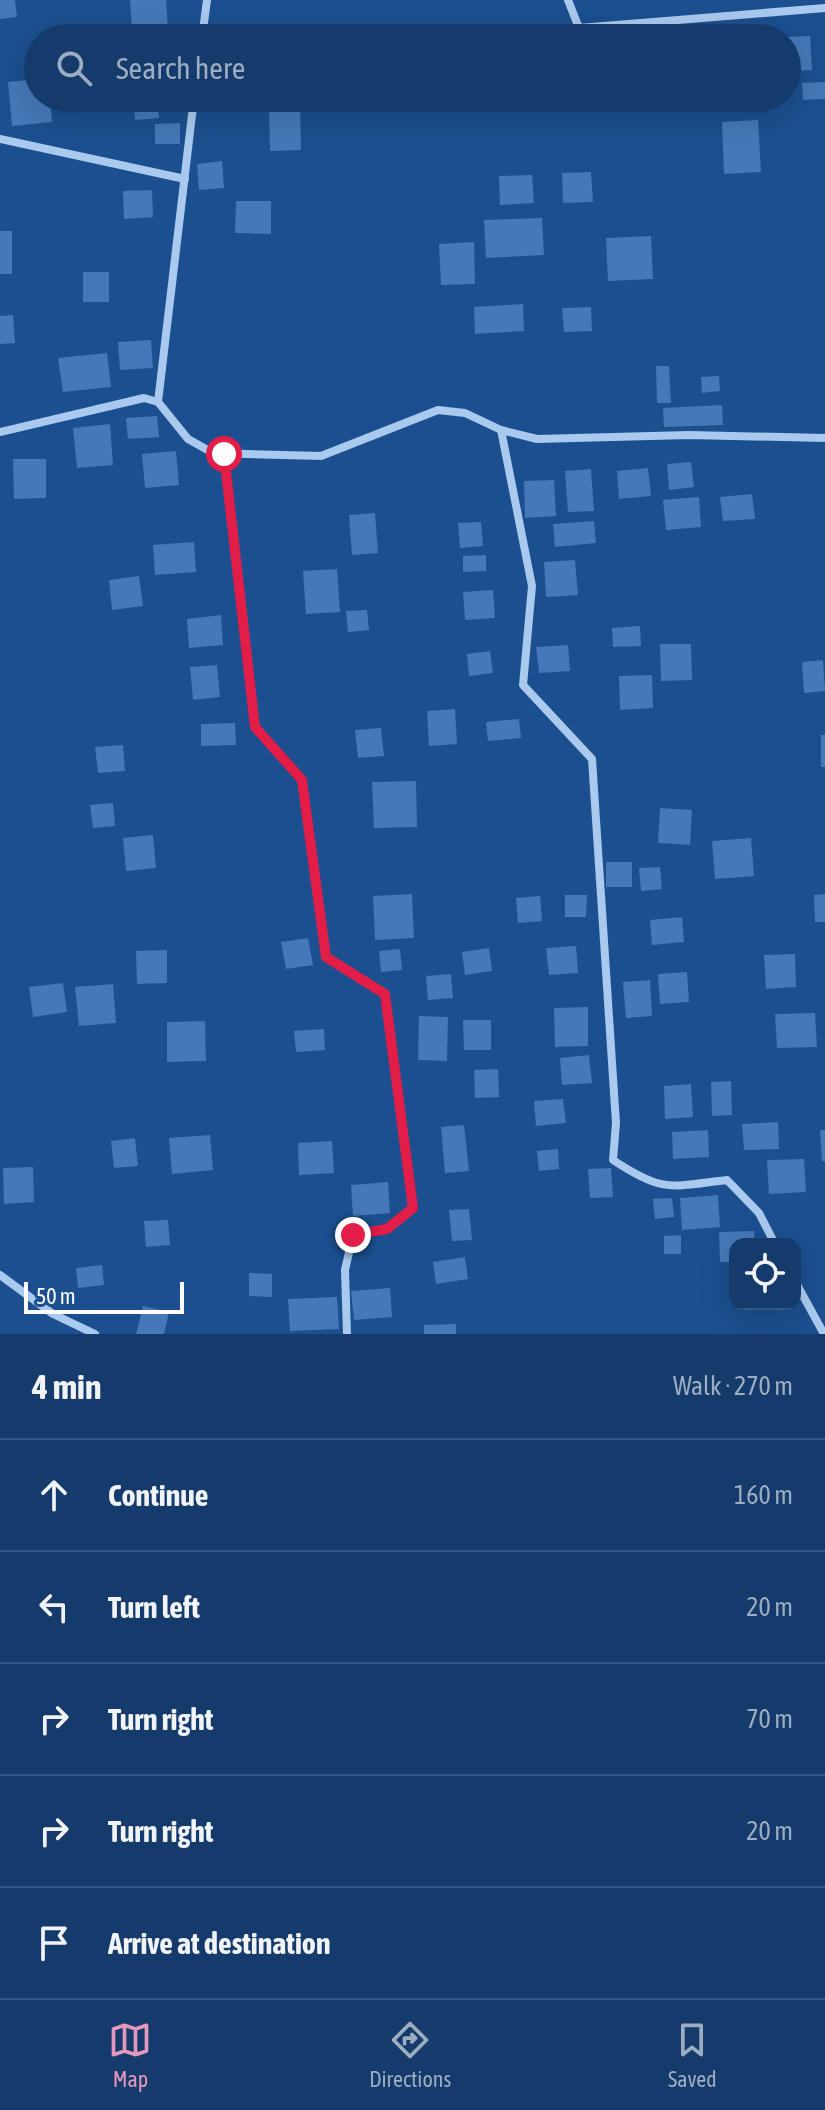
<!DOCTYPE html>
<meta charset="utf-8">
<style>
body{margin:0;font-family:"Asap Condensed",sans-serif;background:#214673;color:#f1f3f6}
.controls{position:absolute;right:24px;bottom:24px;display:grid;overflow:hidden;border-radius:16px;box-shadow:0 8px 32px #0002}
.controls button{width:72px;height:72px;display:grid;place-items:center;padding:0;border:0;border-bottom:2px solid #33557e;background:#143b6b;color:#f1f3f6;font:40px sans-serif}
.scale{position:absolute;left:24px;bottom:20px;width:160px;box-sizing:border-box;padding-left:8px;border:4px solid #fff;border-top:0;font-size:22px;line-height:28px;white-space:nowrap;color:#fff;-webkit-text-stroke:6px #1b4f8f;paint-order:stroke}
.stop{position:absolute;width:24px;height:24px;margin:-18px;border:6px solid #e11d48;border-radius:50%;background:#fff}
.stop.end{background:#e11d48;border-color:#fff;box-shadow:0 2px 8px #0008}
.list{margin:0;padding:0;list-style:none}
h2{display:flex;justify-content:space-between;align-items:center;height:104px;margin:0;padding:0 32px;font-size:34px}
h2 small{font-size:26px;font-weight:400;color:#9dadc1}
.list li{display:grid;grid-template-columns:52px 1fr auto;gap:24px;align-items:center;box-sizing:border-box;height:112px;padding:0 32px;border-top:2px solid #33557e}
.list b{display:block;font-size:30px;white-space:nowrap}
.list em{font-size:26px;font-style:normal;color:#9dadc1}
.icon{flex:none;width:44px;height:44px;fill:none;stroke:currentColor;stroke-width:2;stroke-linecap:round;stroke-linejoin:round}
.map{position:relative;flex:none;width:825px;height:1334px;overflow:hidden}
.search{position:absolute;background:#143b6b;box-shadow:0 8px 32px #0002;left:24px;right:24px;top:24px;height:88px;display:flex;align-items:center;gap:20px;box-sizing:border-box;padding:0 28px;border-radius:44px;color:#9dadc1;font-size:30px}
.sheet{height:664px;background:#143b6b}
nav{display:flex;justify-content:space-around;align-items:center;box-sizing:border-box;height:112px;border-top:2px solid #33557e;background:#143b6b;font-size:22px;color:#9dadc1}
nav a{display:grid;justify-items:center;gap:4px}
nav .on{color:#e797bd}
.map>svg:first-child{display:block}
</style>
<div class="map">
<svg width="825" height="1334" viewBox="0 0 825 1334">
<rect width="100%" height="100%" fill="#1b4f8f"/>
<path fill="#4478b7" d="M0 0H15L17 17 0 19Z
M130 0H166L168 29 132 31Z
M810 36 812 70 787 71V37Z
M38 79V98H50L52 122 12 126 8 82Z
M825 82V99L803 100 802 83Z
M133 98H158L159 118 135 120Z
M300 106 301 150 270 151 269 107Z
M758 120 761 172 724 174 722 122Z
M180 123V144H155V124Z
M222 161 224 188 199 190 197 164Z
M591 172 593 202 563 203 562 173Z
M532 175 534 203 500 205 499 176Z
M152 190 153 217 124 219 123 191Z
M236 201H271V234L235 233Z
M542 218 544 255 486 258 484 220Z
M0 231H12V274H0Z
M651 236 653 279 608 281 606 238Z
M474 242 475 284 441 285 439 244Z
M83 272H109V302H83Z
M523 304 524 331 475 334 474 307Z
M591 307 592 331 564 332 562 308Z
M13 315 15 343 0 344V316Z
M151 340 153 368 120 370 118 342Z
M107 353 111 387 63 392 58 358Z
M656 366H669L671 403H657Z
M719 376 720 391 702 393 701 377Z
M722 405 723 425 664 427 663 408Z
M157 416 159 437 128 439 126 418Z
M110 424 113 465 77 468 73 428Z
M176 451 179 485 145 488 142 454Z
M13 459H46V498L14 499Z
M691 462 694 487 669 490 667 464Z
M648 468 651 496 619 499 617 471Z
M591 469 594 511 568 512 565 471Z
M554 480 556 516 525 518 524 481Z
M752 494 755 519 723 521 720 497Z
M699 497 701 527 666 530 663 500Z
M375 513 378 553 352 555 349 515Z
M594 521 596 543 555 547 553 524Z
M481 522 483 546 460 548 458 523Z
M194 542 196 572 155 575 153 545Z
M486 555V571L463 572V556Z
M575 560 578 595 546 597 544 562Z
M337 569 340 612 306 614 303 571Z
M139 576 143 606 112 610 109 580Z
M493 590 495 618 465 620 463 592Z
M367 610 369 630 348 632 346 611Z
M221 615 223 645 189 648 187 619Z
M640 626 641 646 613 647 612 628Z
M660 644H691L692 680 661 681Z
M568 645 570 671 539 673 536 647Z
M490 651 493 673 469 676 467 654Z
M823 660 825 691 804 693 802 662Z
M217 665 220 697 193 700 190 667Z
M652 675 653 708 620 710 619 676Z
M455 709 457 744 429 746 427 711Z
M519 719 521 738 488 741 486 722Z
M235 723 236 745 201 746V724Z
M381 728 384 756 358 758 355 730Z
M821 735H825V767H821Z
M123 745 125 771 98 773 95 747Z
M416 781 417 827 374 828 372 782Z
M113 803 115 826 93 828 90 805Z
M660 808 692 810 690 845 658 843Z
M153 835 156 868 126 871 123 838Z
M751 838 754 876 715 879 712 841Z
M606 862H632V887H606Z
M660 867 662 889 641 891 639 868Z
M412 894 414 938 375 940 373 896Z
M825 894V922H815L814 895Z
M565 895H587L586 917H565Z
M540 896 542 921 518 923 516 898Z
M682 917 684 942 652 945 650 920Z
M308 938 313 965 286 969 281 942Z
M576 946 578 973 549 975 546 948Z
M489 948 492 971 465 975 462 952Z
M400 949 402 970 381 972 379 951Z
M167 950V983L137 984 136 951Z
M795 954 796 987 766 989 764 955Z
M687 972 689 1002 660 1004 658 974Z
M451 974 453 998 428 1000 426 976Z
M650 980 652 1016 626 1018 623 982Z
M63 983 67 1012 33 1017 29 987Z
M113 984 116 1023 79 1026 75 987Z
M588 1007V1046L555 1047 554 1008Z
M815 1013 817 1047 777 1048 775 1014Z
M419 1016 448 1017 447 1061 418 1060Z
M463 1020H491V1050H464Z
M205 1021 206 1061 167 1062V1022Z
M324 1029 325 1050 296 1052 294 1031Z
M589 1055 592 1083 562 1085 560 1058Z
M498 1069 499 1097 475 1098 474 1070Z
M731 1081 732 1115 712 1116 711 1082Z
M691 1084 693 1117 665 1119 664 1086Z
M563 1099 566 1123 536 1126 534 1101Z
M778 1122 779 1149 744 1150 742 1124Z
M464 1125 469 1171 445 1173 441 1127Z
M708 1130 709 1157 673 1159 672 1132Z
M820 1130H825V1161H822Z
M210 1135 213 1170 172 1174 169 1138Z
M135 1138 138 1166 114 1168 111 1141Z
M332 1141 334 1173 299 1175 298 1143Z
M558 1149 559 1169 539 1171 537 1151Z
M804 1159 806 1192 769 1194 767 1160Z
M33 1167 34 1202 4 1204 3 1168Z
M611 1168 613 1197 590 1198 588 1169Z
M388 1182 390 1213 353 1216 351 1185Z
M718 1195 720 1227 682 1230 680 1198Z
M672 1198 674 1217 655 1219 653 1199Z
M469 1209 472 1240 452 1241 449 1210Z
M168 1220 170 1245 146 1247 144 1221Z
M754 1231 755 1244H735V1262H720L719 1232Z
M681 1235V1254H664V1236Z
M465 1257 468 1279 436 1284 433 1262Z
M102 1265 104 1285 78 1288 76 1268Z
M249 1273 272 1274V1297L249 1296Z
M390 1288 392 1317 354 1320 351 1291Z
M337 1297 339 1329 290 1331 288 1299Z
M143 1306 169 1312 164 1334H136Z
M456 1324V1334H424V1325Z"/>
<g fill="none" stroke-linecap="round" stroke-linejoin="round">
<path stroke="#a9c9ee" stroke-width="8" d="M568 0 579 28 825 8
M202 38 207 0
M0 139 185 179
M158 402 194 98
M501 430 532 586 523 685 592 759 616 1123 613 1160C663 1193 669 1187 727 1180L759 1213 775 1244
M0 432 144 398 158 402 188 439 213 453 321 456 438 410 465 413 501 430 537 439 689 435 825 438
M224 454 255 727 302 780 326 957 385 994 413 1208 387 1229 353 1235 345 1270 347 1334
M0 1275 53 1314 95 1334
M795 1281 824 1334"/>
</g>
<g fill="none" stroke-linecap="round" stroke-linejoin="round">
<path stroke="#e11d48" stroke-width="10" d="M224 454 255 727 302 780 326 957 385 994 413 1208 387 1229 353 1235"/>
</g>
</svg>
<div class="controls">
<button><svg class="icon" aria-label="locate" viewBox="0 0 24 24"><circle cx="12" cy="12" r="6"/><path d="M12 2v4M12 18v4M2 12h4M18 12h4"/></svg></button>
</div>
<div class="scale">50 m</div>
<div class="stop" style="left:224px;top:454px"></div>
<div class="stop end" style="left:353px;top:1235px"></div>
<div class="search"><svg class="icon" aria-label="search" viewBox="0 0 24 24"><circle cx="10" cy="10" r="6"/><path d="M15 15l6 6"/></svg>Search here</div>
</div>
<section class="sheet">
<h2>4 min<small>Walk · 270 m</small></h2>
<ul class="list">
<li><svg class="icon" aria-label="ahead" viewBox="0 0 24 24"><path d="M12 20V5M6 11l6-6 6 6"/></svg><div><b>Continue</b></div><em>160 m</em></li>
<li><svg class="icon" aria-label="left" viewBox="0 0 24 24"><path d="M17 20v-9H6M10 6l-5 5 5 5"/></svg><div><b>Turn left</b></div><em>20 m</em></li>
<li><svg class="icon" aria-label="right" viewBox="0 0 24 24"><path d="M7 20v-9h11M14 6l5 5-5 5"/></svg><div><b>Turn right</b></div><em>70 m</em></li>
<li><svg class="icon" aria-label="right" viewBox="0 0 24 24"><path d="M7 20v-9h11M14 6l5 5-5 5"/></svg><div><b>Turn right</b></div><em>20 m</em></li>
<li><svg class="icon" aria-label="arrive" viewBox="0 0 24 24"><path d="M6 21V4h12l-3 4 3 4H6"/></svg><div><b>Arrive at destination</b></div></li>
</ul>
</section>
<nav>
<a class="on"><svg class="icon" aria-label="map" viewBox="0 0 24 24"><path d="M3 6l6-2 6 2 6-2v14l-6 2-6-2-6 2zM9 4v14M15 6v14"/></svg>Map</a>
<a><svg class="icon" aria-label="directions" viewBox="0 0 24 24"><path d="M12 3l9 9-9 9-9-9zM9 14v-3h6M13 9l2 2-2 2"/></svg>Directions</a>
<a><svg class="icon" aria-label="saved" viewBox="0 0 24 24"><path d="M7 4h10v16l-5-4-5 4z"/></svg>Saved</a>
</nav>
